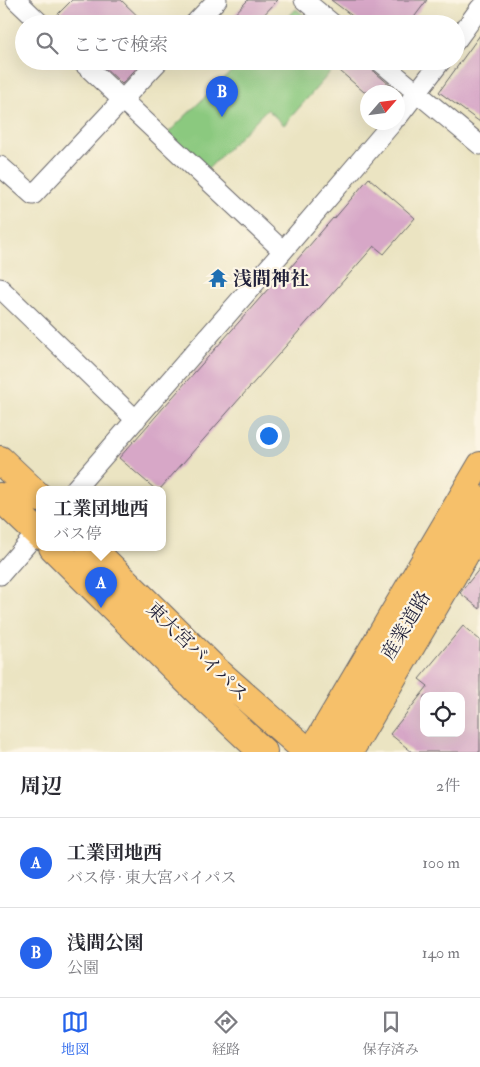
<!DOCTYPE html>
<html lang="ja">
<meta charset="utf-8">
<style>
body{margin:0;font-family:"IM FELL Double Pica","Noto Serif JP",serif;background:#f7f7f7;color:#2b2b33}
.controls{position:absolute;right:15px;bottom:15px;display:grid;overflow:hidden;border-radius:10px;box-shadow:0 5px 20px #0002}
.controls button{width:45px;height:45px;display:grid;place-items:center;padding:0;border:0;border-bottom:1px solid #e1e1e2;background:#fff;color:#2b2b33;font:25px sans-serif}
.compass{position:absolute;left:360px;top:85px;width:45px;height:45px;border-radius:50%;background:#fff;box-shadow:0 5px 20px #0002;rotate:62deg}
.you{position:absolute;left:268px;top:435px;width:18px;height:18px;margin:-12px;border:4px solid #fff;border-radius:50%;background:#1a73e8;box-shadow:0 0 0 8px #1a73e833}
.badge{display:grid;place-items:center;width:32px;height:32px;border-radius:50%;background:#2563eb;color:#fff;font-size:16px;font-weight:700}
.pin{position:absolute;translate:-50% -41px;filter:drop-shadow(0 1px 2px #0008)}
.pin::after{content:'';position:absolute;top:26px;width:18px;height:15px;background:inherit;clip-path:polygon(0 0,100% 0,50% 100%)}
.popup{position:absolute;left:36px;top:486px;width:130px;height:65px;box-sizing:border-box;display:grid;place-content:center;border-radius:10px;background:#fff;filter:drop-shadow(0 1px 4px #0005);font-size:16px;white-space:nowrap;color:#7c7c81}
.popup b{font-size:19px;color:#2b2b33}
.popup::after{content:'';position:absolute;left:50%;top:100%;margin-left:-10px;border:10px solid transparent;border-top-color:#fff}
.list{margin:0;padding:0;list-style:none}
h2{display:flex;justify-content:space-between;align-items:center;height:65px;margin:0;padding:0 20px;font-size:21px}
h2 small{font-size:16px;font-weight:400;color:#7c7c81}
.list li{display:grid;grid-template-columns:32px 1fr auto;gap:15px;align-items:center;box-sizing:border-box;height:90px;padding:0 20px;border-top:1px solid #e1e1e2}
.list b{display:block;font-size:19px;white-space:nowrap}
.list p{margin:0;font-size:16px;white-space:nowrap;color:#7c7c81}
.list em{font-size:16px;font-style:normal;color:#7c7c81}
.icon{flex:none;width:28px;height:28px;fill:none;stroke:currentColor;stroke-width:2;stroke-linecap:round;stroke-linejoin:round}
.map{position:relative;flex:none;width:480px;height:752px;overflow:hidden}
.search{position:absolute;background:#fff;box-shadow:0 5px 20px #0002;left:15px;right:15px;top:15px;height:55px;display:flex;align-items:center;gap:12px;box-sizing:border-box;padding:0 18px;border-radius:28px;color:#7c7c81;font-size:19px}
.sheet{height:245px;background:#fff}
nav{display:flex;justify-content:space-around;align-items:center;box-sizing:border-box;height:70px;border-top:1px solid #e1e1e2;background:#fff;font-size:14px;color:#7c7c81}
nav a{display:grid;justify-items:center;gap:2px}
nav .on{color:#2563eb}
.map>svg:first-child{display:block}
</style>
<div class="map">
<svg width="480" height="752" viewBox="0 0 480 752">
<rect width="100%" height="100%" fill="#fcf5e5"/>
<filter id="ink" filterUnits="userSpaceOnUse"><feTurbulence type="fractalNoise" baseFrequency=".02" numOctaves="2"/><feDisplacementMap in="SourceGraphic" scale="10" xChannelSelector="R" yChannelSelector="G"/><feConvolveMatrix kernelMatrix="1 2 1 2 8 2 1 2 1" color-interpolation-filters="sRGB"/></filter>
<filter id="wash" filterUnits="userSpaceOnUse"><feTurbulence type="fractalNoise" baseFrequency=".0096" numOctaves="4" result="noise"/><feDisplacementMap in="SourceGraphic" scale="20" xChannelSelector="R" yChannelSelector="G"/><feGaussianBlur stdDeviation="1.12" result="paint"/><feColorMatrix in="noise" values="0 0 0 0 0 0 0 0 0 0 0 0 0 0 0 0 0 1.4 0 .05"/><feComposite in="paint" operator="in"/></filter>
<g filter="url(#wash)">
<rect width="100%" height="100%" fill="#ebe4c2"/>
<path fill="#8bc97f" stroke="#56765d" d="M296 9 315 24H281Z
M242 61H340L284 125 267 109 207 170 168 133Z"/>
<g id="blocks">
<path fill="#d7a7c7" fill-rule="evenodd" d="M72 0H121L146 24H60L54 18Z
M248 0H278L255 24H225Z
M331 0H427L409 24H363Z
M480 35V122L439 92Z
M98 61H143L122 84Z
M349 61H362L398 92H364L340 71Z
M369 178 415 218 384 254 374 246 160 489H155L119 458 276 280 278 282 333 218 334 219Z
M480 568V609L460 593Z
M463 626 480 640V752H412L390 734 428 686 419 679ZM424 696H461V733H424Z"/>
</g>
</g>
<g filter="url(#ink)">
<use href="#blocks" fill-opacity="0" stroke="#68666a" stroke-width="1"/>
<g fill="none" stroke-linecap="round" stroke-linejoin="round">
<g stroke="#68666a" stroke-width="21">
<path id="minor" d="M16 0 41 24
M304 0 333 24
M194 24 217 0
M456 41 480 8
M81 61 283 251
M379 61 480 145
M398 117 441 61
M0 166 33 195 159 61
M0 288 136 420
M75 489 283 251 393 122
M0 575 40 529"/>
</g>
<g stroke="#68666a" stroke-width="26">
<path id="major" d="M310 752 480 464
M330 752 480 498
M351 752 480 532"/>
</g>
<g stroke="#68666a" stroke-width="30">
<path id="highway" d="M0 460 40 498
M0 497 40 535
M53 547 196 689 263 752
M90 547 214 669 308 752"/>
</g>
<use href="#minor" stroke="#fff" stroke-width="19"/>
<use href="#major" stroke="#f6c06b" stroke-width="24"/>
<use href="#highway" stroke="#f6c06b" stroke-width="28"/>
</g>
</g>
<defs>
<g id="temple-bare" transform="scale(1.5)"><path d="M0-6L5-2H3V0L6.5 2.5H4V6H1.5V3h-3V6H-4V2.5H-6.5L-3 0V-2H-5Z" fill="#1f6fb2" stroke="#fcf5e5" stroke-width="2.5" paint-order="stroke"/></g>
</defs>
<g fill-rule="evenodd">
<use href="#temple-bare" x="218" y="278"/>
</g>
<g text-anchor="middle" stroke-width="4.5" stroke-linejoin="round" paint-order="stroke">
<g font-size="19" font-weight="bold" fill="#22223b" stroke="#fcf5e5" text-anchor="start">
<text x="233" y="285">浅間神社</text>
</g>
<g font-size="19" fill="#22223b" stroke="#fcf5e5">
<text transform="translate(405 625) rotate(-59)" y="7">産業道路</text>
<text transform="translate(198 651) rotate(44)" y="7">東大宮バイパス</text>
</g>
</g>
</svg>
<div class="controls">
<button><svg class="icon" aria-label="locate" viewBox="0 0 24 24"><circle cx="12" cy="12" r="6"/><path d="M12 2v4M12 18v4M2 12h4M18 12h4"/></svg></button>
</div>
<svg class="compass" viewBox="-18 -18 36 36"><path d="M0-13l5 13h-10z" fill="#e53935"/><path d="M0 13l5-13h-10z" fill="#7c7c81"/></svg>
<div class="you"></div>
<div class="pin badge" style="left:101px;top:608px">A</div>
<div class="popup"><b>工業団地西</b>バス停</div>
<div class="pin badge" style="left:222px;top:117px">B</div>
<div class="search"><svg class="icon" aria-label="search" viewBox="0 0 24 24"><circle cx="10" cy="10" r="6"/><path d="M15 15l6 6"/></svg>ここで検索</div>
</div>
<section class="sheet">
<h2>周辺<small>2件</small></h2>
<ul class="list">
<li><span class="badge">A</span><div><b>工業団地西</b><p>バス停 · 東大宮バイパス</p></div><em>100 m</em></li>
<li><span class="badge">B</span><div><b>浅間公園</b><p>公園</p></div><em>140 m</em></li>
</ul>
</section>
<nav>
<a class="on"><svg class="icon" aria-label="map" viewBox="0 0 24 24"><path d="M3 6l6-2 6 2 6-2v14l-6 2-6-2-6 2zM9 4v14M15 6v14"/></svg>地図</a>
<a><svg class="icon" aria-label="directions" viewBox="0 0 24 24"><path d="M12 3l9 9-9 9-9-9zM9 14v-3h6M13 9l2 2-2 2"/></svg>経路</a>
<a><svg class="icon" aria-label="saved" viewBox="0 0 24 24"><path d="M7 4h10v16l-5-4-5 4z"/></svg>保存済み</a>
</nav>
